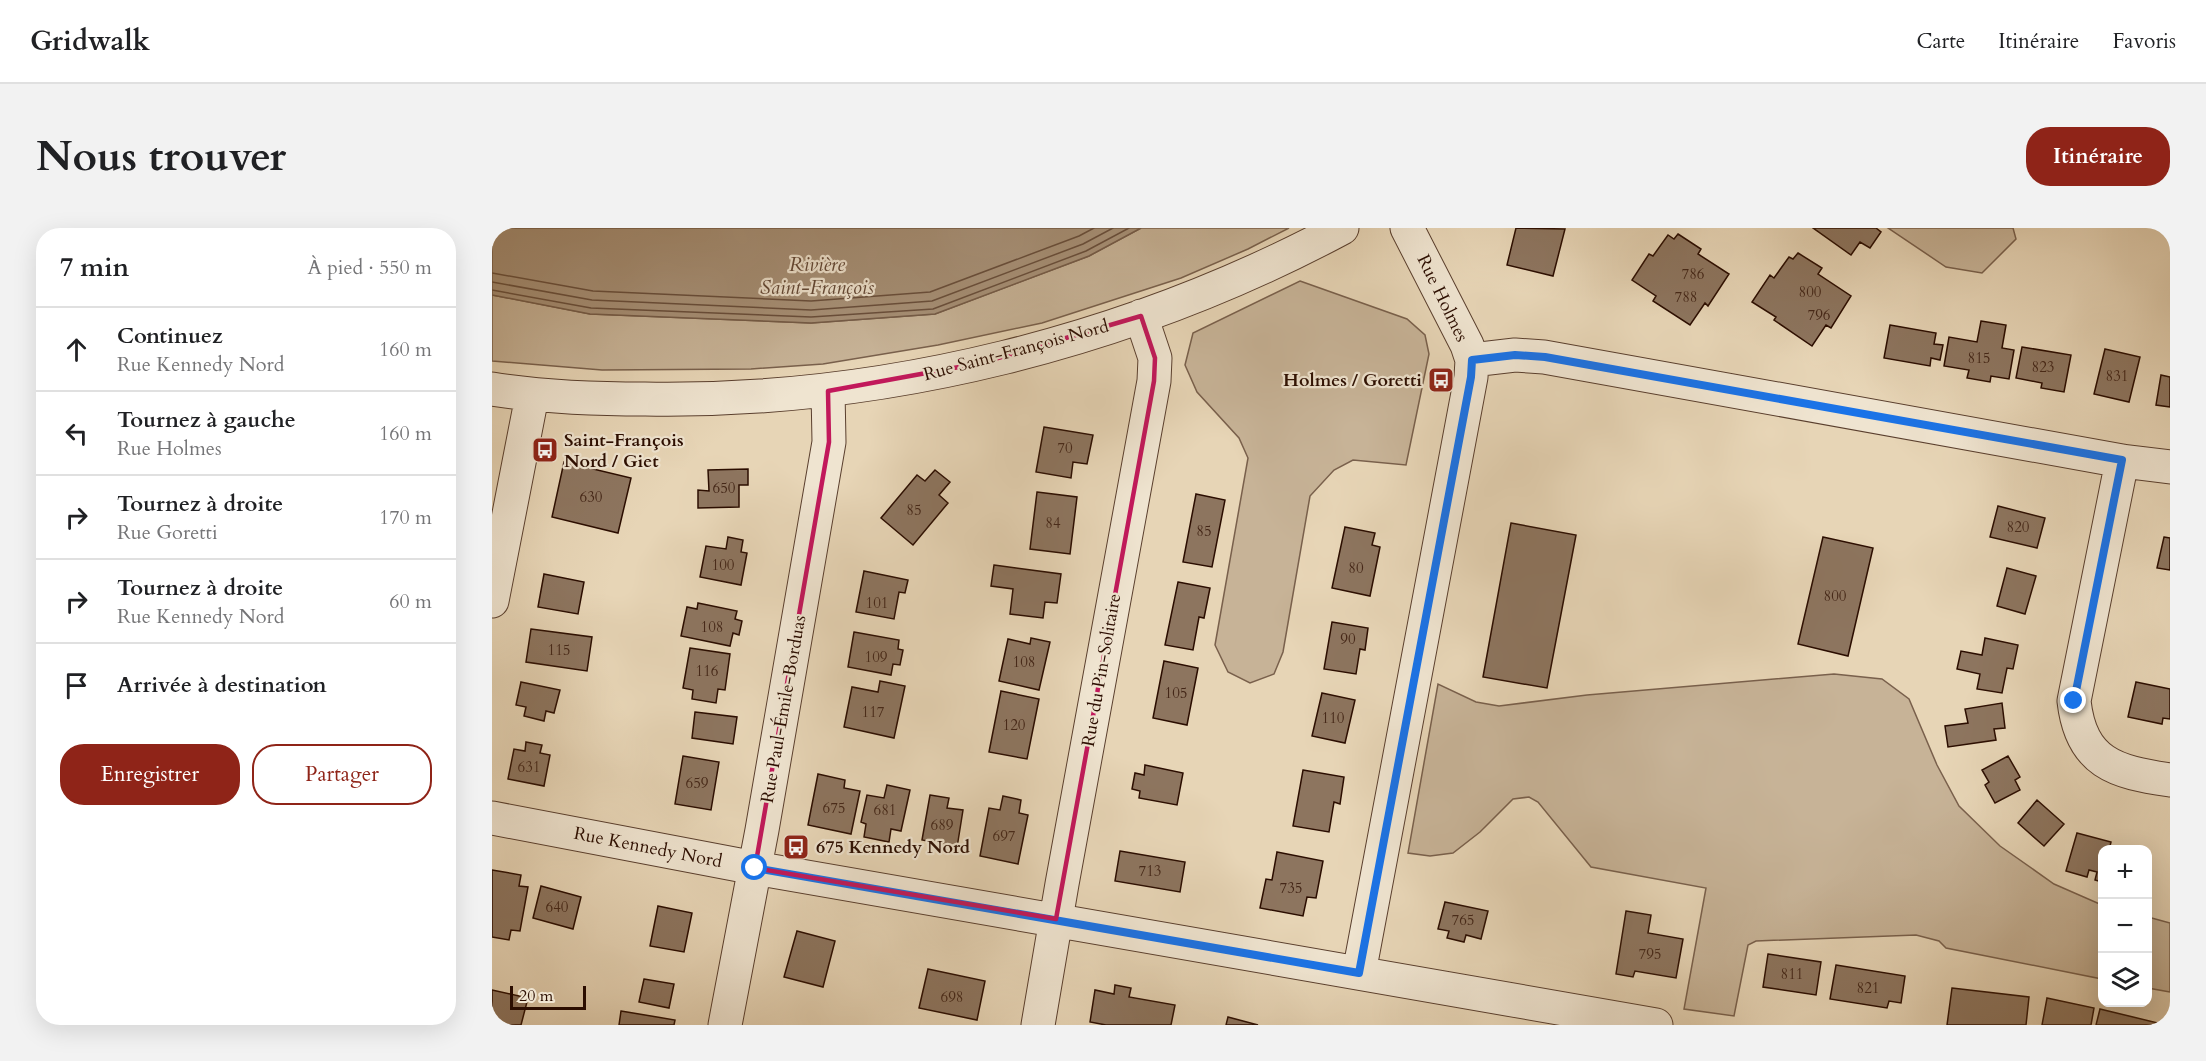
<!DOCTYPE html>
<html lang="fr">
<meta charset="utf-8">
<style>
body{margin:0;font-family:Cardo,serif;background:#f2f2f2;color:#202124}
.controls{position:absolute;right:18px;bottom:18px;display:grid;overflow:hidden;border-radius:12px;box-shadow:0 6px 24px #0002}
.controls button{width:54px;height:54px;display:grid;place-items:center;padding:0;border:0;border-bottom:2px solid #e0e0e0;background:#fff;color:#202124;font:30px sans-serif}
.scale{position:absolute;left:18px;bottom:15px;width:76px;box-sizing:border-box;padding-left:6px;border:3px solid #2b0d00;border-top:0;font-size:16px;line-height:21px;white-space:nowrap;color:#2b0d00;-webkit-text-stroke:4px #efe4d0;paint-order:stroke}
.stop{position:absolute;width:18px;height:18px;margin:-14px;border:4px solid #1a73e8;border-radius:50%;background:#fff}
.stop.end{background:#1a73e8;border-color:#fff;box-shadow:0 2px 6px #0008}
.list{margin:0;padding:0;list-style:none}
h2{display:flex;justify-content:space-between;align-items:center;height:78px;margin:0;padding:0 24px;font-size:26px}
h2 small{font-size:20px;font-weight:400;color:#757577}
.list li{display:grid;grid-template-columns:39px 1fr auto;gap:18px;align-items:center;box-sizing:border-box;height:84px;padding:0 24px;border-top:2px solid #e0e0e0}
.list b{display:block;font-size:22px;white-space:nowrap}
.list p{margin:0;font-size:20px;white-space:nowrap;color:#757577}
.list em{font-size:20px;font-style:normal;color:#757577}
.actions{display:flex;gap:12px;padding:18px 24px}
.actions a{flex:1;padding:14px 0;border:2px solid #8f2418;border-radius:24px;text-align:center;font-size:21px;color:#8f2418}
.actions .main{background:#8f2418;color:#fff}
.icon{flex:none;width:33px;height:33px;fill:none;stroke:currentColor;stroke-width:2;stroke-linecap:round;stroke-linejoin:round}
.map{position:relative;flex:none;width:1678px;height:797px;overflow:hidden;border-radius:24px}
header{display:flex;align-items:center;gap:36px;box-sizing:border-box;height:84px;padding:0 30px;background:#fff;border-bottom:2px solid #e0e0e0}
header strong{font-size:28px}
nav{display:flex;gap:33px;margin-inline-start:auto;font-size:21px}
.intro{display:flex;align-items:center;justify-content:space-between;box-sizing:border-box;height:144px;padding:0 36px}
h1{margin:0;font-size:42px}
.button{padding:15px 27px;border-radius:24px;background:#8f2418;color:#fff;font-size:21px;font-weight:700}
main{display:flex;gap:36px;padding:0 36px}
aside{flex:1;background:#fff;border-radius:24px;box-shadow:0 6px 24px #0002}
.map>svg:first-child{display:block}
</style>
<header>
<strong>Gridwalk</strong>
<nav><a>Carte</a><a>Itinéraire</a><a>Favoris</a></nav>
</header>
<div class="intro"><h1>Nous trouver</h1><a class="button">Itinéraire</a></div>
<main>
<aside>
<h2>7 min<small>À pied · 550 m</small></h2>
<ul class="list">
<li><svg class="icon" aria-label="ahead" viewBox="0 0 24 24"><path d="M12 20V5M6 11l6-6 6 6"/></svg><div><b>Continuez</b><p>Rue Kennedy Nord</p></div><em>160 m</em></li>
<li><svg class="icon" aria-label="left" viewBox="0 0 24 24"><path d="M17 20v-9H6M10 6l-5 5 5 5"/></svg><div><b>Tournez à gauche</b><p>Rue Holmes</p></div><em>160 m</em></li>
<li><svg class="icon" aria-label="right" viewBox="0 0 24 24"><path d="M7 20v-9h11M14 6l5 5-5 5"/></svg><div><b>Tournez à droite</b><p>Rue Goretti</p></div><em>170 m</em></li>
<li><svg class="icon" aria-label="right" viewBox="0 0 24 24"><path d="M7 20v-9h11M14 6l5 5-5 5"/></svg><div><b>Tournez à droite</b><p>Rue Kennedy Nord</p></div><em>60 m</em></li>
<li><svg class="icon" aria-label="arrive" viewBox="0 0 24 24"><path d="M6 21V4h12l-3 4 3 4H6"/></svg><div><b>Arrivée à destination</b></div></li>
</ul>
<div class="actions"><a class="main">Enregistrer</a><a>Partager</a></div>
</aside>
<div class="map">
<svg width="1678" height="797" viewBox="0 0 1678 797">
<rect width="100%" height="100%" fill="#e7d5b6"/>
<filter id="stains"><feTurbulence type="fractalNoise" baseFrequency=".00333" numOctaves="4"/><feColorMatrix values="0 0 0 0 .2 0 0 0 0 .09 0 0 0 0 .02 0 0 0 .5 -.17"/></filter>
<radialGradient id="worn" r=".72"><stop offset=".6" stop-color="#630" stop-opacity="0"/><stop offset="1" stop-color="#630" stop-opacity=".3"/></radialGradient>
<path fill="#c7b397" stroke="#79604c" stroke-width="1.5" d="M649 0H797L756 21 689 50 550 95 446 117 331 136 259 141 110 142 0 133V67L98 86 319 95 443 86 597 28Z
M1396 0H1521L1524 11 1490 45 1454 39Z
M808 53 915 91 933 107 937 126 914 237 861 232 842 242 818 268 791 424 782 446 758 455 736 444 723 417 756 230 747 210 705 164 693 137 701 105Z
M1342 446 1390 451 1417 471 1445 537 1467 578 1508 618 1562 656 1610 677V751L1454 720 1447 713 1424 707 1264 713 1256 717 1242 788 1192 781 1214 660 1099 639 1046 574 1037 569 1021 571 988 604 961 625 938 628 916 625 946 456 984 474 1007 478 1095 467Z
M1656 689 1678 695V764L1656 760Z"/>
<path fill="#a79178" stroke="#755c48" stroke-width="1.5" d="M0 0H649L597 28 443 86 319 95 98 86 0 67Z"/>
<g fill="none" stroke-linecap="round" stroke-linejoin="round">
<path stroke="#694f3c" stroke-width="1.5" d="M0 45 101 63 319 73 438 64 587 8 602 0
M0 54 100 72 319 82 440 73 591 16 621 0
M0 62 99 80 319 89 441 81 594 23 637 0"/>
</g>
<path fill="#8d755f" stroke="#2b0d00" stroke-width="1.5" d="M1024 0 1073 1 1061 48 1015 37Z
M1321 0H1384L1389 4 1378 20 1368 14 1359 27Z
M1186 6 1209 21 1206 26 1237 46 1216 78 1213 75 1198 97 1161 73 1164 68 1140 52 1157 26 1161 28 1176 7 1182 11Z
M1306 25 1330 40 1326 46 1359 68 1339 100 1334 97 1320 118 1282 92 1284 89 1260 74 1278 47 1282 50 1297 29 1301 31Z
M1489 93 1514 97 1510 120 1522 122 1517 151 1499 148 1498 154 1475 150 1477 142 1452 138 1457 109 1485 114Z
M1398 97 1444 105 1442 116 1451 117 1448 132 1439 130 1438 138 1392 130Z
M1530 119 1579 127 1572 164 1549 160 1550 155 1524 150Z
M1613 121 1648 129 1637 174 1602 166Z
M1669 147 1678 149V179L1664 177Z
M552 199 601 207 595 236 581 234 579 250 544 244Z
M72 234 139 250 126 305 60 289Z
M256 241V257H247V279L206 280V262L217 263 216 242Z
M443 242 458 254 447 267 456 275 421 317 389 290 425 247 433 253Z
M545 264 585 269 578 326 538 321Z
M704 266 733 272 720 339 691 334Z
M1506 278 1553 290 1545 320 1498 309Z
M1019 295 1084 307 1055 460 991 449Z
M853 299 883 305 880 317 888 319 878 368 840 360Z
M236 309 251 312 249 324 255 325 249 357 208 349 214 318 234 321Z
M1331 309 1381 320 1356 428 1306 416Z
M1672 309 1678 310V342L1665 340Z
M502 337 569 346 565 375 553 374 551 390 518 386 521 361 499 358Z
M1515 340 1544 348 1533 386 1505 378Z
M372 343 416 352 413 365 407 364 402 391 364 384Z
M52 346 92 354 86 386 46 379Z
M686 354 718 360 712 390 707 389 701 422 673 417Z
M206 375 245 383 243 391 250 393 247 407 241 405 238 418 189 408 195 379 205 381Z
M840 394 876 400 873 422 868 421 864 446 832 441Z
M39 401 100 409 95 443 34 434Z
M362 404 407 412 406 421 411 422 408 437 401 436 399 447 356 439Z
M539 410 558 414 547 462 507 453 516 411 538 416Z
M1493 410 1526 417 1521 441 1515 440 1510 465 1485 461 1488 446 1465 441 1469 423 1490 427Z
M198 420 238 426 233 462 226 461 224 475 200 471 201 462 191 460Z
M672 433 706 440 695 497 661 490Z
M388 453 413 458 402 510 352 499 360 459 386 464Z
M29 454 68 462 62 485 54 483 52 493 32 488 34 479 24 477Z
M1644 454 1678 461V491L1671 490 1670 496 1636 489Z
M509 463 547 471 535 531 497 524Z
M830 465 863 472 853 515 820 508Z
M1510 475 1513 500 1502 501 1504 512 1456 519 1453 498 1476 495 1473 481Z
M203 484 245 489 241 516 200 510Z
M34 514 50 517 48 525 58 527 52 558 16 551 22 521 33 523Z
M191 528 227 534 219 582 183 576Z
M1516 528 1528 549 1523 552 1528 562 1503 575 1493 557 1497 554 1490 542Z
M653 537 691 545 685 577 647 570 648 563 640 561 643 545 652 547Z
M811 542 852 549 848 576 842 574 837 604 801 598Z
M326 546 353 552 352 560 368 563 359 606 316 597Z
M395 557 418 562 409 603 399 601 397 614 372 609 374 596 369 594 375 567 392 570Z
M438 567 457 570 455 580 471 582 464 626 444 623 446 615 430 612Z
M511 568 529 572 527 585 536 587 526 636 488 628 497 580 508 582Z
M1545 572 1572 596 1552 618 1526 595Z
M1585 605 1619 614 1617 622H1610V654L1603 652 1605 644 1597 642 1595 649 1574 643Z
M628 623 693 634 688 664 623 653Z
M785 624 831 633 824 670 815 669 811 688 768 680 774 651 780 652Z
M0 642 29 647 27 658 36 659 28 703 19 702 17 712 0 709Z
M49 658 89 669 81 701 41 690Z
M953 674 996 683 989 711 974 707 972 714 955 710 957 703 946 701Z
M166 678 200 685 192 724 158 718Z
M1134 683 1159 687 1156 705 1191 711 1184 750 1143 743 1141 749 1124 746Z
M305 703 343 713 331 759 292 749Z
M1276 726 1329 734 1324 767 1271 759Z
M1344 737 1413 748 1409 775 1397 773 1395 780 1338 771Z
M436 741 493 753 485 792 427 780Z
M152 751 182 756 177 780 147 774Z
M623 757 639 760 637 769 683 777 679 797H614L598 794 603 762 622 766Z
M1460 760 1537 769 1534 797H1455Z
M0 762 36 770 29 797H0Z
M1555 770 1602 780 1599 797H1550Z
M1608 781 1670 796V797H1604Z
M129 783 183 792 182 797H127Z
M736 789 766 797H734Z"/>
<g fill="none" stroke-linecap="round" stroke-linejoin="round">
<g stroke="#5a3f2e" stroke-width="35">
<path id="minor" d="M980 132 1023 127 1052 129 1630 233 1678 239
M0 161C51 169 102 171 153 171 393 175 639 113 850 0
M1630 233 1582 473C1589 535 1623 544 1678 552
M0 373 40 168
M0 590 263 640 1164 797
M867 745 979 149 980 132 975 117 915 0
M233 797 270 602 337 214 336 163
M546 797 570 656 662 153 663 130 649 88"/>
</g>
<use href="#minor" stroke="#efe4d0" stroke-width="33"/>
</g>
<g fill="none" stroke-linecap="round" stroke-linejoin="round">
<path stroke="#1a73e8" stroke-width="8" d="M263 640 867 745 979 149 980 132 1023 127 1053 129 1630 232 1582 473"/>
</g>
<path fill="none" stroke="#c2185b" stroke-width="4.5" stroke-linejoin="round" d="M649 88 663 130 662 153 564 691 263 640 337 214 336 163 489 135Z"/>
<defs>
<g id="bus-square" transform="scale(1.35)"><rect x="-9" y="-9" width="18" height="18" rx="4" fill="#8f2418" stroke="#efe4d0"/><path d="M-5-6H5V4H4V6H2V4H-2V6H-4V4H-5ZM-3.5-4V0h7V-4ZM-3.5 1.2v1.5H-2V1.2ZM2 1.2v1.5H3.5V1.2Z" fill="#fff"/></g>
</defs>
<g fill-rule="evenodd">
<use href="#bus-square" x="949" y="152"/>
<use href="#bus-square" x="53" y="222"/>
<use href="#bus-square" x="304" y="619"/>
</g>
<g text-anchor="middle" stroke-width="4.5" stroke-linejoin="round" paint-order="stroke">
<g font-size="15" fill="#442718">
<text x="1201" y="51">786</text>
<text x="1318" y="69">800</text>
<text x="1194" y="74">788</text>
<text x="1327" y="92">796</text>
<text x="1487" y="135">815</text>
<text x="1551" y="144">823</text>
<text x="1625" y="153">831</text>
<text x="573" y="225">70</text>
<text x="232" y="265">650</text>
<text x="99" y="274">630</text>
<text x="422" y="287">85</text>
<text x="561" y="300">84</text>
<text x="1526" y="304">820</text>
<text x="712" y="308">85</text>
<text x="231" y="342">100</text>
<text x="864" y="345">80</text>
<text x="1343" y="373">800</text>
<text x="385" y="380">101</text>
<text x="220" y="404">108</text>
<text x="856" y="416">90</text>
<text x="67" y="427">115</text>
<text x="384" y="434">109</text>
<text x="532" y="439">108</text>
<text x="215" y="448">116</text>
<text x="684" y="470">105</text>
<text x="381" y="489">117</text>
<text x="841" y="495">110</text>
<text x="522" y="502">120</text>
<text x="37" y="544">631</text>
<text x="205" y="560">659</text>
<text x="342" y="585">675</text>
<text x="393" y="587">681</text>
<text x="450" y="602">689</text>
<text x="512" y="613">697</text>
<text x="658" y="648">713</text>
<text x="799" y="665">735</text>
<text x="65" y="684">640</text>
<text x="971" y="697">765</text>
<text x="1158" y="731">795</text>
<text x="1300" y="751">811</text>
<text x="1376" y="765">821</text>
<text x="460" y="774">698</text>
</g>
<g font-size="18" fill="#2b0d00" stroke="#efe4d0">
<text transform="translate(951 70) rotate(64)" y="6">Rue Holmes</text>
<text transform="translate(524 122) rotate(-15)" y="6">Rue Saint-François Nord</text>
<text transform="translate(609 442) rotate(-80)" y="6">Rue du Pin-Solitaire</text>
<text transform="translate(291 481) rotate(-80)" y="6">Rue Paul-Émile-Borduas</text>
<text transform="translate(156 619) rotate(11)" y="6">Rue Kennedy Nord</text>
</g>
<g font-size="18" font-weight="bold" fill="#2b0d00" stroke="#efe4d0" text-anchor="start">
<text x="930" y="158" text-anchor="end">Holmes / Goretti</text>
<text x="72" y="218">Saint-François<tspan x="72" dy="21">Nord / Giet</tspan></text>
<text x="324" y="625">675 Kennedy Nord</text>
</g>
<g font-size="20" font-style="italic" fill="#634836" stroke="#efe4d0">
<text x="325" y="43">Rivière<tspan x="325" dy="23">Saint-François</tspan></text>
</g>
</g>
<rect width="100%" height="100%" filter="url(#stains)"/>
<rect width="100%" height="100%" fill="url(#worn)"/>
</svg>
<div class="controls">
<button>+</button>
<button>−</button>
<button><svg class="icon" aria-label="layers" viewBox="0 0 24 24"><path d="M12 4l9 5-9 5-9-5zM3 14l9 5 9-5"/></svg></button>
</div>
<div class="scale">20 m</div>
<div class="stop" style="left:263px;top:640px"></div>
<div class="stop end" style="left:1582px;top:473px"></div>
</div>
</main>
